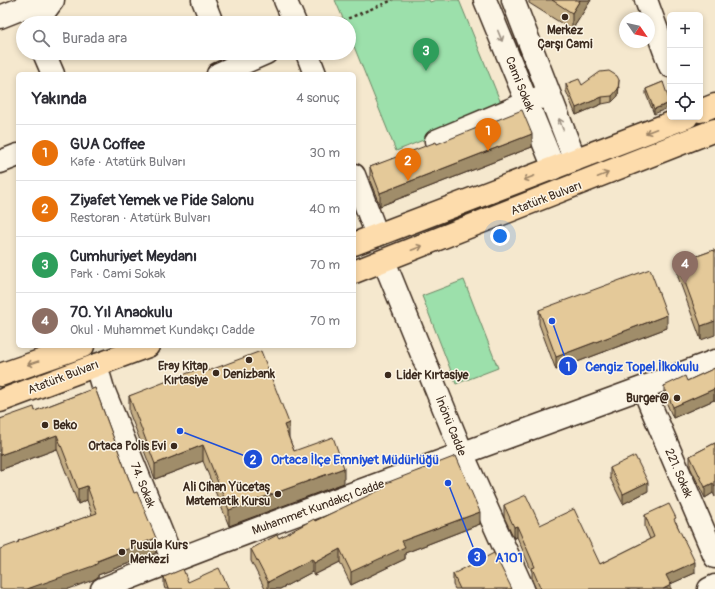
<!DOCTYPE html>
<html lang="tr">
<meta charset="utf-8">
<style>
body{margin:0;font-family:Pangolin,sans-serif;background:#f7f7f7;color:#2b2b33}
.controls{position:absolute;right:12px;top:12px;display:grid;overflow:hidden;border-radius:6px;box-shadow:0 2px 6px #0003}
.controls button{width:36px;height:36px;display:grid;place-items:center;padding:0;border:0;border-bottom:1px solid #e1e1e2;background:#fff;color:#2b2b33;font:20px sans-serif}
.compass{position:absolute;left:619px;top:12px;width:36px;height:36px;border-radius:50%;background:#fff;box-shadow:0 2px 6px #0003;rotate:124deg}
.you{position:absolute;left:500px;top:236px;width:14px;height:14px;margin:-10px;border:3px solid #fff;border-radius:50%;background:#1a73e8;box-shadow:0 0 0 6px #1a73e833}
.badge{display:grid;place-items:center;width:26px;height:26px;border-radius:50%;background:#3b2a1e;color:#fff;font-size:13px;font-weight:700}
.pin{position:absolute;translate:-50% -33px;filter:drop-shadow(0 1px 2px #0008)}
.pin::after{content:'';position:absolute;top:21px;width:14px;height:12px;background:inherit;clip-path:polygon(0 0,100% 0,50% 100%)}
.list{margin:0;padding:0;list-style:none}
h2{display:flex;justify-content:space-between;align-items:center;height:52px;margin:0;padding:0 16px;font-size:17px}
h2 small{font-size:13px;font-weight:400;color:#7c7c81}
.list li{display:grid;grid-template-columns:26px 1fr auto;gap:12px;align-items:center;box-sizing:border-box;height:56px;padding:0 16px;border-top:1px solid #e1e1e2}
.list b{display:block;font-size:15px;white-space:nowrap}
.list p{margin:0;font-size:13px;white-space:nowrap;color:#7c7c81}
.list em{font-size:13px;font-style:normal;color:#7c7c81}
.icon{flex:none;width:22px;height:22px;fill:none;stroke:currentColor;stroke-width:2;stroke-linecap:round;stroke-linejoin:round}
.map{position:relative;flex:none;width:715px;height:589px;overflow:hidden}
.search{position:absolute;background:#fff;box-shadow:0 2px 6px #0003;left:16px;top:16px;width:340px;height:44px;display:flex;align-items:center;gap:10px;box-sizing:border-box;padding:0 14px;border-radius:22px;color:#7c7c81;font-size:15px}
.panel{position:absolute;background:#fff;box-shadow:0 2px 6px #0003;left:16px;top:72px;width:340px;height:276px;border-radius:6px}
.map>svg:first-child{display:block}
</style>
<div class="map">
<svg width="715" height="589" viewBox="0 0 715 589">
<rect width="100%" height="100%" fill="#f5e8ce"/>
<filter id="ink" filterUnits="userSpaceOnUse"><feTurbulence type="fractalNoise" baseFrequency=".025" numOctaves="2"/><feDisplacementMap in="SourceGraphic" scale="8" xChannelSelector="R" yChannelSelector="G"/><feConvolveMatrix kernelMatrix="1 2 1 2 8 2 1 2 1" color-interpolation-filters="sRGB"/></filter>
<g filter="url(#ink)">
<path fill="#9ce0ab" stroke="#6c8564" d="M335 0H429L430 2 436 0H459L503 108 396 151 349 34V23H345Z
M464 280 498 368 456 384 422 296Z"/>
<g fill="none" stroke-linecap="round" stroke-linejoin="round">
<g stroke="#3b2a1e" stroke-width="25">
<path id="minor" d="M203 0 212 23
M285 0 295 23
M485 0 554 168
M513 0 575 160
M646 0 670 66
M0 17 43 0
M36 23 53 0
M44 53 53 74
M307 53 315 74
M218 74 266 53
M436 141 541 97
M0 162 18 155
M354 175 377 235
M384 261 462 453 523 589
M96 365 103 389 173 561
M643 388 715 557
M102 589C305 508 511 437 715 361
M709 589 715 586"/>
</g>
<g stroke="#3b2a1e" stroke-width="25">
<path id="major" d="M700 111 715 105
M354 244 687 117
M354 272 715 130
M0 375 83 346
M0 401 148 346"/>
</g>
<path stroke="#3b2a1e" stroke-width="2.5" stroke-dasharray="3 3" stroke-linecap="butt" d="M337 23 393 0"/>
<use href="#minor" stroke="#fcf5e5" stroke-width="22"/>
<use href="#major" stroke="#fddcac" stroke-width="22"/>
</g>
<path fill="#c4ad84" stroke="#3b2a1e" d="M529 0H591L572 30 529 3Z
M663 82 654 114 646 94V89Z
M566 84 619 87 618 96 612 102 602 104 576 115 566 91Z
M437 144 532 147 380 206 370 181V167Z
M714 250 701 340 678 277V263Z
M539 310 667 328 556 370 539 324Z
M715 368V401L714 400 673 418 664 397V386L687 381Z
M208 371 289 438 294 451 344 483 229 526 203 461 155 479 129 412V396Z
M95 388 156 553 98 575V577L93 580 18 542V541L92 515 87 500 78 504 57 449 0 470V419L35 411Z
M715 443V497L713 493 705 498 690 467V456Z
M610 468 648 491 623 504 610 478Z
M381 485 480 524 405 553V559L351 585 340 562 314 575 312 572 280 589H265L251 561V549L279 538 381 490Z
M504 505 540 525 600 564 650 539 645 527V515L676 522 695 573 670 584 671 589H536L532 580V572L517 537 514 538 504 517Z
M453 574 512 589H455L453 585Z
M164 577 188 582 229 589H165L164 586Z"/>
<path fill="#a08d6b" stroke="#3b2a1e" d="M580 0H591L572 30V13Z
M619 80 618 96 612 102V96Z
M602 97V104L576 115V108Z
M670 103V107L654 114V109Z
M532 134V147L380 206V193Z
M667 315V328L556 370V357Z
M715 321V335L701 340V326Z
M714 389V400L673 418V407Z
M289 423V439L284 425Z
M57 435V449L0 470V455Z
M203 445V461L155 479V464Z
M344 468V483L229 526V510Z
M648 482V491L623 504V494Z
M713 483V493L705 498V487Z
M87 486V500L78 504V489Z
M480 512V524L405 553V559L351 585V572L402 541Z
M517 526V537L514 538V527Z
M156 538V553L98 575V577L93 580 69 589H27Z
M340 549V562L314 575V563Z
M312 559V572L280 589H268V582Z
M695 562V573L666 586V575Z
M671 585V589H663Z"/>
<path fill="#e4c999" stroke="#3b2a1e" d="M552 0H580L572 13Z
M609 71 617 76 619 80 618 89 612 96 602 97 576 108 566 84 579 79 582 85 600 72Z
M663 82 670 103 654 109 646 89Z
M522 110 532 134 380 193 370 167 436 142 437 144Z
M714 250 715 252V321L701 326 678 263Z
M650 269 667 315 556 357 539 310Z
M261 351 289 423 284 425 294 451 333 437 344 468 229 510 203 445 155 464 129 396 206 366 208 371Z
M715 368V390L714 389 673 407 664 386 685 376 687 381Z
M95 388 134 493 137 492 156 538 97 561 98 563 93 566 27 589H0V549L19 542 18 541 97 513 87 486 78 489 57 435 0 455V419L34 407 35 411Z
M715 443V487L713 483 705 487 690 456Z
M456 456 480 512 402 541 405 547 351 572 340 549 314 563 312 559 268 582 251 549 277 535 279 538 314 519 315 521 382 489 381 485Z
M635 456 648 482 623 494 610 468Z
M526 495 540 525 574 509 600 564 654 537 645 515 669 504 676 518 674 519 695 562 666 575 671 585 663 589H540H541L532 568 535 567 517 526 514 527 504 505Z
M494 553 512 589H460L453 574Z
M219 568 229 589H168L164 577 183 569 188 582Z"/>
<defs><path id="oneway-shaft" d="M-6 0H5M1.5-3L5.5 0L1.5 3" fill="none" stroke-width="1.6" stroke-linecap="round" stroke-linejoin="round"/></defs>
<g stroke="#9c9082">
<use href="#oneway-shaft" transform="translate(500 36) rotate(68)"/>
<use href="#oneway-shaft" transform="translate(561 124) rotate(-110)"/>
</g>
<g stroke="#9c8365">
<use href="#oneway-shaft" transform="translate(651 131) rotate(159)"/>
<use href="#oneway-shaft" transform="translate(603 175) rotate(-22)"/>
<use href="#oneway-shaft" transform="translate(529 178) rotate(159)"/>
<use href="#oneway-shaft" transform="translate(417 248) rotate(-21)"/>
<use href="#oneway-shaft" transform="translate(33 363) rotate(161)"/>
</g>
</g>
<g fill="#3b2a1e" stroke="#fcf5e5" stroke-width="1.5">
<circle cx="565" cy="17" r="4"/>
<circle cx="249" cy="360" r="4"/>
<circle cx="216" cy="373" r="4"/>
<circle cx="388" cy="375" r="4"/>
<circle cx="677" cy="398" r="4"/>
<circle cx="45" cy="425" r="4"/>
<circle cx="174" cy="446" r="4"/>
<circle cx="278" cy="494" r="4"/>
<circle cx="122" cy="552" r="4"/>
</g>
<g text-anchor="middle" stroke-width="3" stroke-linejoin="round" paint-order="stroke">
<g font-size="12" font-weight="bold" fill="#3b2a1e" stroke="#fcf5e5" text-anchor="end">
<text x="565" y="34" text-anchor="middle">Merkez<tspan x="565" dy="14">Çarşı Cami</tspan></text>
<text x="208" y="370">Eray Kitap<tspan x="208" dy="14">Kırtasiye</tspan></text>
<text x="249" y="378" text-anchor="middle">Denizbank</text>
<text x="396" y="379" text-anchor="start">Lider Kırtasiye</text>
<text x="669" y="402">Burger@</text>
<text x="53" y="429" text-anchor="start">Beko</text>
<text x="166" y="450">Ortaca Polis Evi</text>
<text x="270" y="491">Ali Cihan Yücetaş<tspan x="270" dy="14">Matematik Kursu</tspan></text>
<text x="130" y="549" text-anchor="start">Pusula Kurs<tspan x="130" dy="14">Merkezi</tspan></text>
</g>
<g font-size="12" fill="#3b2a1e" stroke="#fcf5e5">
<text transform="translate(520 84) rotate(68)" y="4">Cami Sokak</text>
<text transform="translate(546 198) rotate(-21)" y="4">Atatürk Bulvarı</text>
<text transform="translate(63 377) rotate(-21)" y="4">Atatürk Bulvarı</text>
<text transform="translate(451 426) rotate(68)" y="4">İnönü Cadde</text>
<text transform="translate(679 473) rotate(67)" y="4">221. Sokak</text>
<text transform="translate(143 485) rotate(68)" y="4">74. Sokak</text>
<text transform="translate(318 507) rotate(-20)" y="4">Muhammet Kundakçı Cadde</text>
</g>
</g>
<path fill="none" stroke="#1d4ed8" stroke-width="1.5" d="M552 321L568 366M180 431L253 459M448 483L477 557"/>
<g fill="#1d4ed8" stroke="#fcf5e5" stroke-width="1.5">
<circle cx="552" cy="321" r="4"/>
<circle cx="180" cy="431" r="4"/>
<circle cx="448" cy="483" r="4"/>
<circle cx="568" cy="366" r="10"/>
<circle cx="253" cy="459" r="10"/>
<circle cx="477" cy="557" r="10"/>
</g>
<g font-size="12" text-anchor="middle" font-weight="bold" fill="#fff">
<text x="568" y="371">1</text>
<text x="253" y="464">2</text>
<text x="477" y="561">3</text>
</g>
<g font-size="13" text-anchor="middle" font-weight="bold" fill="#1d4ed8" stroke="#fcf5e5" stroke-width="3" stroke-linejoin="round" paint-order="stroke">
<text x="642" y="371">Cengiz Topel İlkokulu</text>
<text x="355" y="464">Ortaca İlçe Emniyet Müdürlüğü</text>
<text x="509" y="562">A101</text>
</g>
</svg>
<div class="controls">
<button>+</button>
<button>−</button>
<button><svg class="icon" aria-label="locate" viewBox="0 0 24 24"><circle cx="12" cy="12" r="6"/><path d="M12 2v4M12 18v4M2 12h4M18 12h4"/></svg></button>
</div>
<svg class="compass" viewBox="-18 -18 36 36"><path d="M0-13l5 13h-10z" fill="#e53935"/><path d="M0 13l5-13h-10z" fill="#7c7c81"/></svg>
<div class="you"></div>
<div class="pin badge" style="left:488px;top:151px;background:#e8710a">1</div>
<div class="pin badge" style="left:408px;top:181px;background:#e8710a">2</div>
<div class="pin badge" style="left:426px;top:71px;background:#2e9e5b">3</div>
<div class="pin badge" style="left:685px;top:284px;background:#8d6e63">4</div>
<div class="search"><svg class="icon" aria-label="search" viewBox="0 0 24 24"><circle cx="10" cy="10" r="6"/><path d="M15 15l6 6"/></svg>Burada ara</div>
<section class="panel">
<h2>Yakında<small>4 sonuç</small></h2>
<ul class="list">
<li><span class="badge" style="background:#e8710a">1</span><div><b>GUA Coffee</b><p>Kafe · Atatürk Bulvarı</p></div><em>30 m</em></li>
<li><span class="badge" style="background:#e8710a">2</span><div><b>Ziyafet Yemek ve Pide Salonu</b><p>Restoran · Atatürk Bulvarı</p></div><em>40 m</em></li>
<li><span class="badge" style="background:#2e9e5b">3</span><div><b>Cumhuriyet Meydanı</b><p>Park · Cami Sokak</p></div><em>70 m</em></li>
<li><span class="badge" style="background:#8d6e63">4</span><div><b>70. Yıl Anaokulu</b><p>Okul · Muhammet Kundakçı Cadde</p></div><em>70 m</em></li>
</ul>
</section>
</div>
